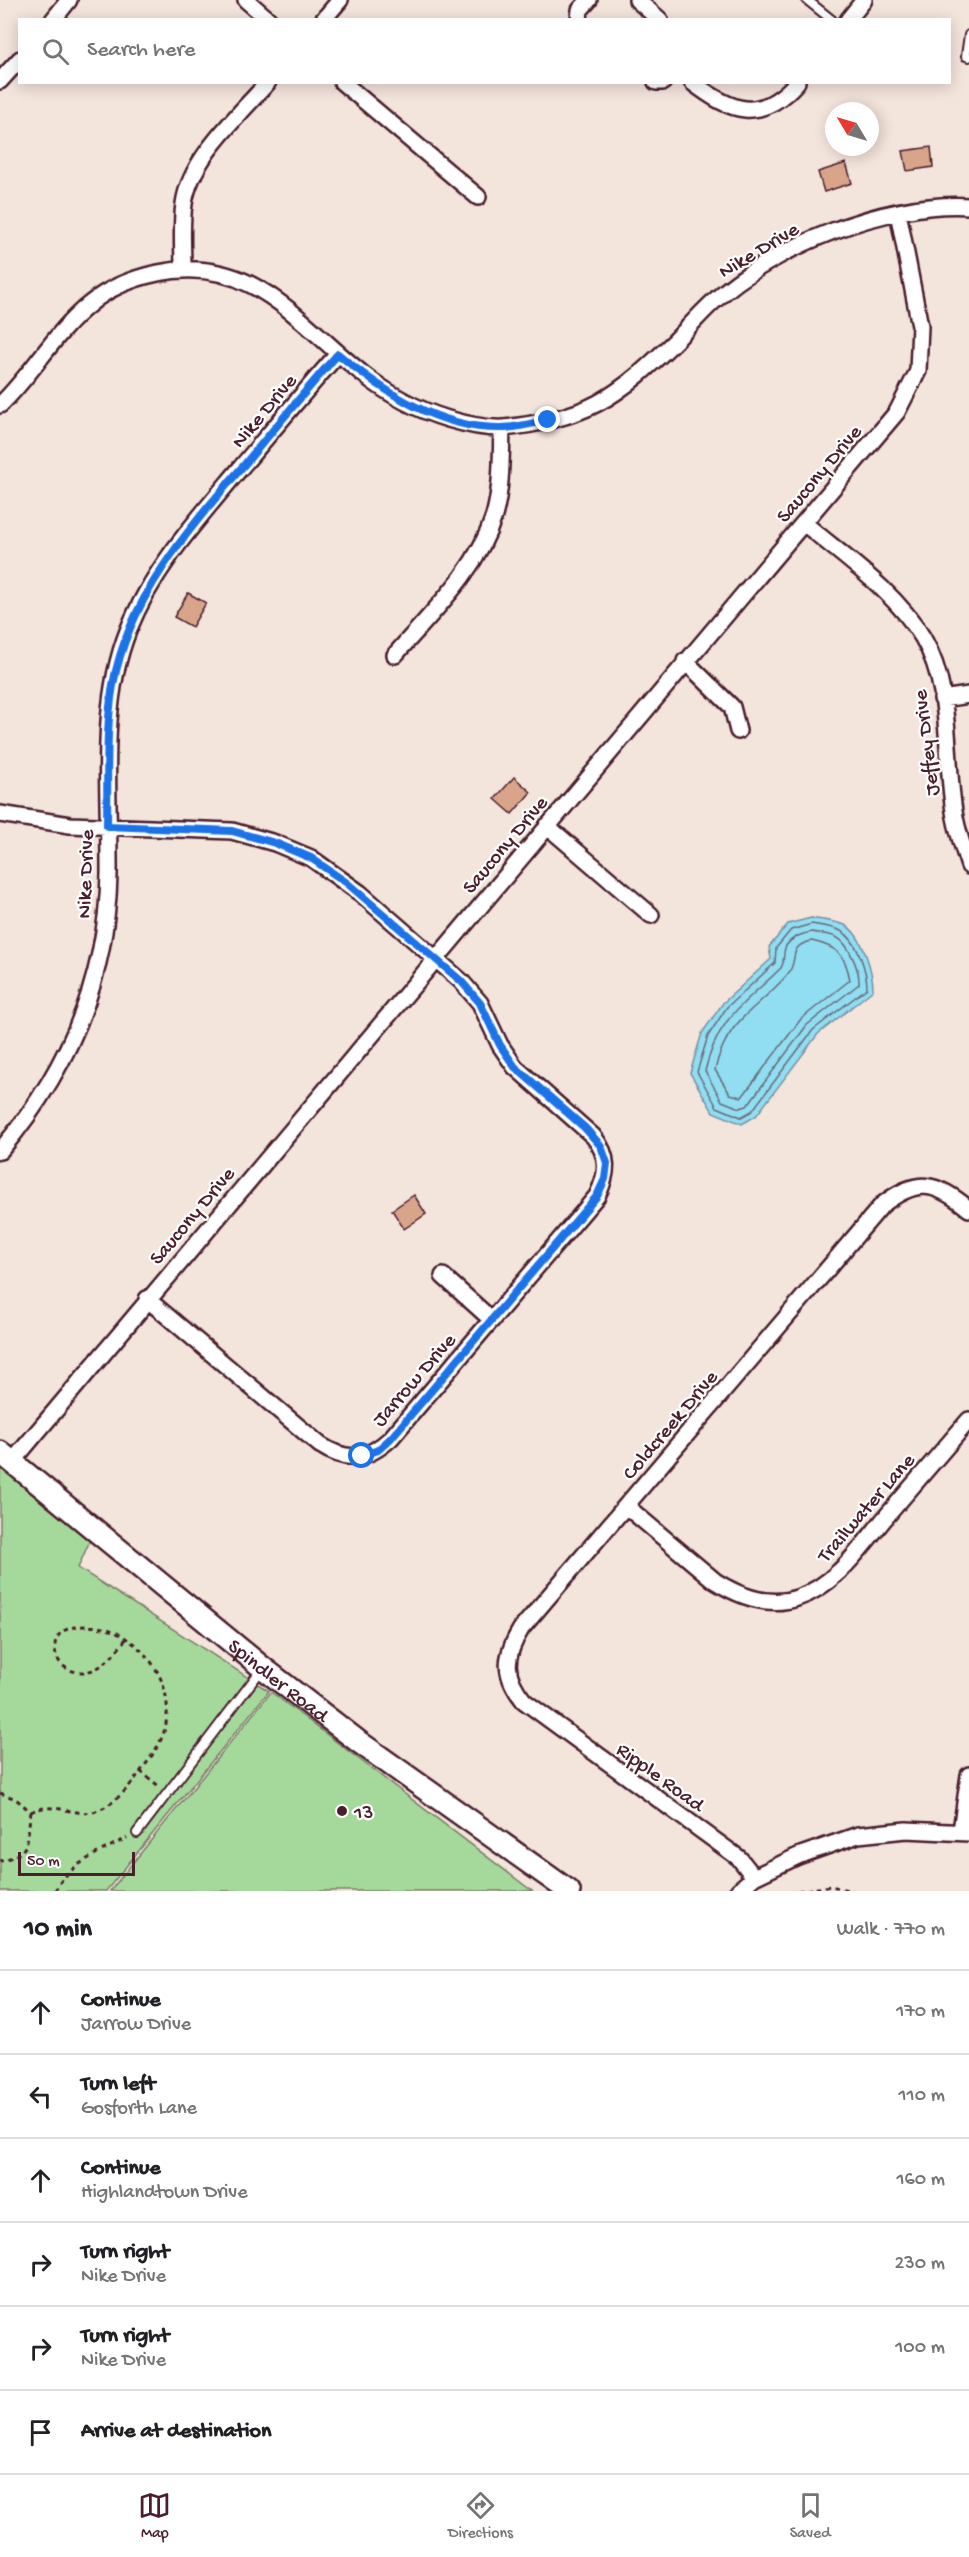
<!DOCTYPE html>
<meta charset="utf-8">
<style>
body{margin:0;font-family:"Gochi Hand",sans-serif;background:#f6f6f6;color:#202124}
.compass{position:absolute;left:825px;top:102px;width:54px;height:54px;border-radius:50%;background:#fff;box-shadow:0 3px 15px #0003;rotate:308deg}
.scale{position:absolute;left:18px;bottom:15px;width:117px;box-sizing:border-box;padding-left:6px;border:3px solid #4a1f2b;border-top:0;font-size:16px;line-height:21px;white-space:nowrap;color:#4a1f2b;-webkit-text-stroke:4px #fff;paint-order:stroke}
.stop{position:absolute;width:18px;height:18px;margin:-14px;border:4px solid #1a73e8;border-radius:50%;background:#fff}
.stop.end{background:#1a73e8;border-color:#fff;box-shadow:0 2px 6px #0008}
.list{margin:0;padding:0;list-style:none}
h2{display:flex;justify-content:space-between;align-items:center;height:78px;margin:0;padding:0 24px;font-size:26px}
h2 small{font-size:20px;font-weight:400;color:#757577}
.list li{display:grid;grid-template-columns:39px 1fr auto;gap:18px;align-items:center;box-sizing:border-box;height:84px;padding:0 24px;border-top:2px solid #e0e0e0}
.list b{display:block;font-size:22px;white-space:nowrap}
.list p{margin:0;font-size:20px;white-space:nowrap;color:#757577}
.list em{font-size:20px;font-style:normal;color:#757577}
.icon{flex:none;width:33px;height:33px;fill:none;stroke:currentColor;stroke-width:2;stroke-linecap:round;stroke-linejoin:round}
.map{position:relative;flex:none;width:969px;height:1891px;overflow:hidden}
.search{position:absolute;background:#fff;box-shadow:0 3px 15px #0003;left:18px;right:18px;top:18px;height:66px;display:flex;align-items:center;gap:15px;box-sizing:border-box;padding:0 21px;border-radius:0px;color:#757577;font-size:22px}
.sheet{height:582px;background:#fff}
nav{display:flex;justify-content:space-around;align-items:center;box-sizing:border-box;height:84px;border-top:2px solid #e0e0e0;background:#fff;font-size:16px;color:#757577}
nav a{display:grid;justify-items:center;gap:3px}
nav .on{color:#4a1f2b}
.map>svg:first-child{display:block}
</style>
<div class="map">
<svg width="969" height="1891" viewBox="0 0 969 1891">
<rect width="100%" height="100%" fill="#f3e4dc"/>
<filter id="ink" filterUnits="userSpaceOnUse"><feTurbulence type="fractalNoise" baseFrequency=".0167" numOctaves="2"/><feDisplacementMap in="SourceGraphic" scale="12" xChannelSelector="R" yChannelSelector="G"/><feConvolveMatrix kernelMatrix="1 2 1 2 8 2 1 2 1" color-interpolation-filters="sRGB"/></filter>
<g filter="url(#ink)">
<path fill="#a5d99c" stroke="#787c64" stroke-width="1.5" d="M0 1452 94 1531 78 1568 269 1691 106 1891H0Z
M271 1692 532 1891H110Z"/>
<path fill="#91ddf1" stroke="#7591a2" stroke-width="1.5" d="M811 918C821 920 836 921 845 925 863 935 873 972 873 990L818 1034 756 1116 742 1124 713 1112 690 1073 702 1033 723 1003 771 959 769 947 788 924Z"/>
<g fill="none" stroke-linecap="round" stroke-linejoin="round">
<path stroke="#666b7a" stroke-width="1.5" d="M812 924C821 926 833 927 841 931 857 939 867 971 867 988L813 1030 752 1111 741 1117 717 1107 697 1072 708 1036 727 1007 775 963 776 948 791 930Z
M812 932C820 934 829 934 836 937 849 943 860 971 859 984L807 1025 747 1106 740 1108 722 1101 705 1071C718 1017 744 1004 781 968 784 963 783 960 784 954 784 940 800 934 812 932Z
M812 941C837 947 845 953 850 980L801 1019 742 1097 730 1094 715 1070C727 1018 756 1011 787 975 800 960 786 946 812 941Z"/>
</g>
<path fill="#d8a58b" stroke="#4a1f2b" stroke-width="1.5" d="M931 147 933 167 907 171 903 151Z
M846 163 852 183 824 192 818 172Z
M188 593 206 603 192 627 174 617Z
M514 777 531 792 512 814 495 799Z
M414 1195 426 1214 404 1229 392 1210Z"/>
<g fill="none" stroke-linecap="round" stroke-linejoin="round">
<g stroke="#4a1f2b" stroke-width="12">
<path id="lane" d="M807 0 832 20
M969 35 966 56 969 57
M137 1833 262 1669"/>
</g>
<g stroke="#4a1f2b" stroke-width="20">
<path id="street" d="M246 0 269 20
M637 0 660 20
M53 20 69 0
M323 20 340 0
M579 20 580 10 589 0
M848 20 864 0
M0 81 20 59
M342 82 478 197
M656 82H663
M692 82C731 112 760 124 797 82
M183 269C183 248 181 225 184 204 190 158 239 116 268 82
M0 405C33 374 55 331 91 303 110 287 134 278 158 273 253 254 297 322 363 374 388 394 418 410 448 419 465 424 486 429 504 428 533 425 572 417 598 403 626 388 650 365 673 343 687 329 699 315 713 302 773 246 887 201 969 206
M804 523C845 558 895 591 923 638 954 691 944 759 955 817 958 834 964 850 969 866
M395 655C432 612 477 571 494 516 502 488 501 457 502 428
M685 661 732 707 738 731
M942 699 969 695
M0 814 70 825 232 831 275 843 311 858 360 893 461 981 480 1003 500 1045 515 1067 593 1136C610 1156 608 1174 597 1196L391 1438C367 1460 348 1463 320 1445L147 1299
M547 826 651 915
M0 1151C68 1071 107 980 109 874 110 794 98 707 128 631 152 570 196 521 238 471 271 432 304 392 338 354
M443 1276 492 1320
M12 1462 897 412 918 371 920 326 898 212
M626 1506 715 1581C739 1596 768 1608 797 1598 838 1585 864 1542 891 1511 917 1481 943 1450 969 1420
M961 1831 969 1775
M754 1877 739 1858 524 1701C503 1675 504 1657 521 1629L882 1205C917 1178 935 1181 969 1209
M738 1891 754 1877 798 1856 858 1835 906 1830 969 1833"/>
</g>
<g stroke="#4a1f2b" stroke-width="26">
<g id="secondary">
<path id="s1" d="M0 1452 263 1668 359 1742 569 1891"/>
</g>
</g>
<path stroke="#4a1f2b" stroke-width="3" stroke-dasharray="4.5 4.5" stroke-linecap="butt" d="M140 1771 160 1787
M0 1793 16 1799 31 1812C25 1842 34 1852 0 1861
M31 1812C54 1799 78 1821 101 1809 116 1802 128 1788 138 1775 148 1761 161 1745 165 1728 175 1687 150 1648 113 1631 96 1624 52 1620 55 1650 58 1671 80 1677 97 1668 109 1662 118 1649 126 1639
M55 1891C67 1865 102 1851 127 1838
M798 1891 831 1886 852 1891"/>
<use href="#lane" stroke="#fff" stroke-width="8"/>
<use href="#street" stroke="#fff" stroke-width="15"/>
<use href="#secondary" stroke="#fff" stroke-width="21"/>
</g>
</g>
<g fill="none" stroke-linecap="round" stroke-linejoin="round" filter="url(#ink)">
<path stroke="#1a73e8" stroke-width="8" d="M362 1456 378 1450 391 1438 597 1196 605 1179 607 1163 601 1146 585 1128 515 1067 500 1045 480 1003 461 981 347 883 311 858 275 843 232 831 107 826C108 780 105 731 113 685 129 597 187 531 244 465 275 428 306 390 338 354 384 392 439 429 501 428 516 428 533 423 548 420"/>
</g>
<circle fill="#4a1f2b" stroke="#fff" stroke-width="2" cx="342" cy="1811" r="6"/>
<g text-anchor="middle" stroke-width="4.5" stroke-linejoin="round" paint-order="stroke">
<g font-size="21" fill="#4a1f2b" stroke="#fff">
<text transform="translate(758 249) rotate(-31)" y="7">Nike Drive</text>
<text transform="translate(263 410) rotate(-50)" y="7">Nike Drive</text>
<text transform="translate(818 473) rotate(-50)" y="7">Saucony Drive</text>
<text transform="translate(925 743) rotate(-97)" y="7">Jeffey Drive</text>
<text transform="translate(504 844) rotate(-50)" y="7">Saucony Drive</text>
<text transform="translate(84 874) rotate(-88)" y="7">Nike Drive</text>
<text transform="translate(191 1215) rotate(-50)" y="7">Saucony Drive</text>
<text transform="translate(413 1379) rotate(-49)" y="7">Jarrow Drive</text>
<text transform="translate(669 1424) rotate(-50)" y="7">Coldcreek Drive</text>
<text transform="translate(865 1507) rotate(-49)" y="7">Trailwater Lane</text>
<text dy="7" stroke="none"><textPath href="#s1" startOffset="360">Spindler Road</textPath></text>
<text transform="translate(661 1776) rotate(36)" y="7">Ripple Road</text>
</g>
<g font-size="21" fill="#4a1f2b" stroke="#fff" text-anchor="start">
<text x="354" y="1818">13</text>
</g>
</g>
</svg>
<svg class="compass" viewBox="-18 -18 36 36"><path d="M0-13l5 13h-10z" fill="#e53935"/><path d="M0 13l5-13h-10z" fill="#757577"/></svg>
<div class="scale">50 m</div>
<div class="stop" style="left:362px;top:1456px"></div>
<div class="stop end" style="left:548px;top:420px"></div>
<div class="search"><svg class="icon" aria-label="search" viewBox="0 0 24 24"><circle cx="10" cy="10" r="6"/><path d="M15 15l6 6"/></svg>Search here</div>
</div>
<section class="sheet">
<h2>10 min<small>Walk · 770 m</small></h2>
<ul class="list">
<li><svg class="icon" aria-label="ahead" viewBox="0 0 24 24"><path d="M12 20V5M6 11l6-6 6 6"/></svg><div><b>Continue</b><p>Jarrow Drive</p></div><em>170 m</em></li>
<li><svg class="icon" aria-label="left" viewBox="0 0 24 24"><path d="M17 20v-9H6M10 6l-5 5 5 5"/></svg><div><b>Turn left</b><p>Gosforth Lane</p></div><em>110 m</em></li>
<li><svg class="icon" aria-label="ahead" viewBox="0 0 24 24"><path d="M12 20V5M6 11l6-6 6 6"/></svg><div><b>Continue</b><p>Highlandtown Drive</p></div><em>160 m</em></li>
<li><svg class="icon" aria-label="right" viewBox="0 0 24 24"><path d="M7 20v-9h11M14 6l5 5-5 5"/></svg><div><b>Turn right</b><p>Nike Drive</p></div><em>230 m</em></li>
<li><svg class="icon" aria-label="right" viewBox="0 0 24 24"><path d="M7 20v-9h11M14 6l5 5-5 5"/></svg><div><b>Turn right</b><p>Nike Drive</p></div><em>100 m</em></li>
<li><svg class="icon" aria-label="arrive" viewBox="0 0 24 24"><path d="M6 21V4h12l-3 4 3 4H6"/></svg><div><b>Arrive at destination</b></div></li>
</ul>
</section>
<nav>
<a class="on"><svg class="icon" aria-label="map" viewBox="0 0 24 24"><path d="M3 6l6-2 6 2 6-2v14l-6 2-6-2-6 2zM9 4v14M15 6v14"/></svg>Map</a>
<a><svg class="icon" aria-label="directions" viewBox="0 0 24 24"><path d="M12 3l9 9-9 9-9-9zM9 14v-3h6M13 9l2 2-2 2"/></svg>Directions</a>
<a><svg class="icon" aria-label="saved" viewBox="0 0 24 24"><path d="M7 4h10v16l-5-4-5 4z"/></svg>Saved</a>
</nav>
